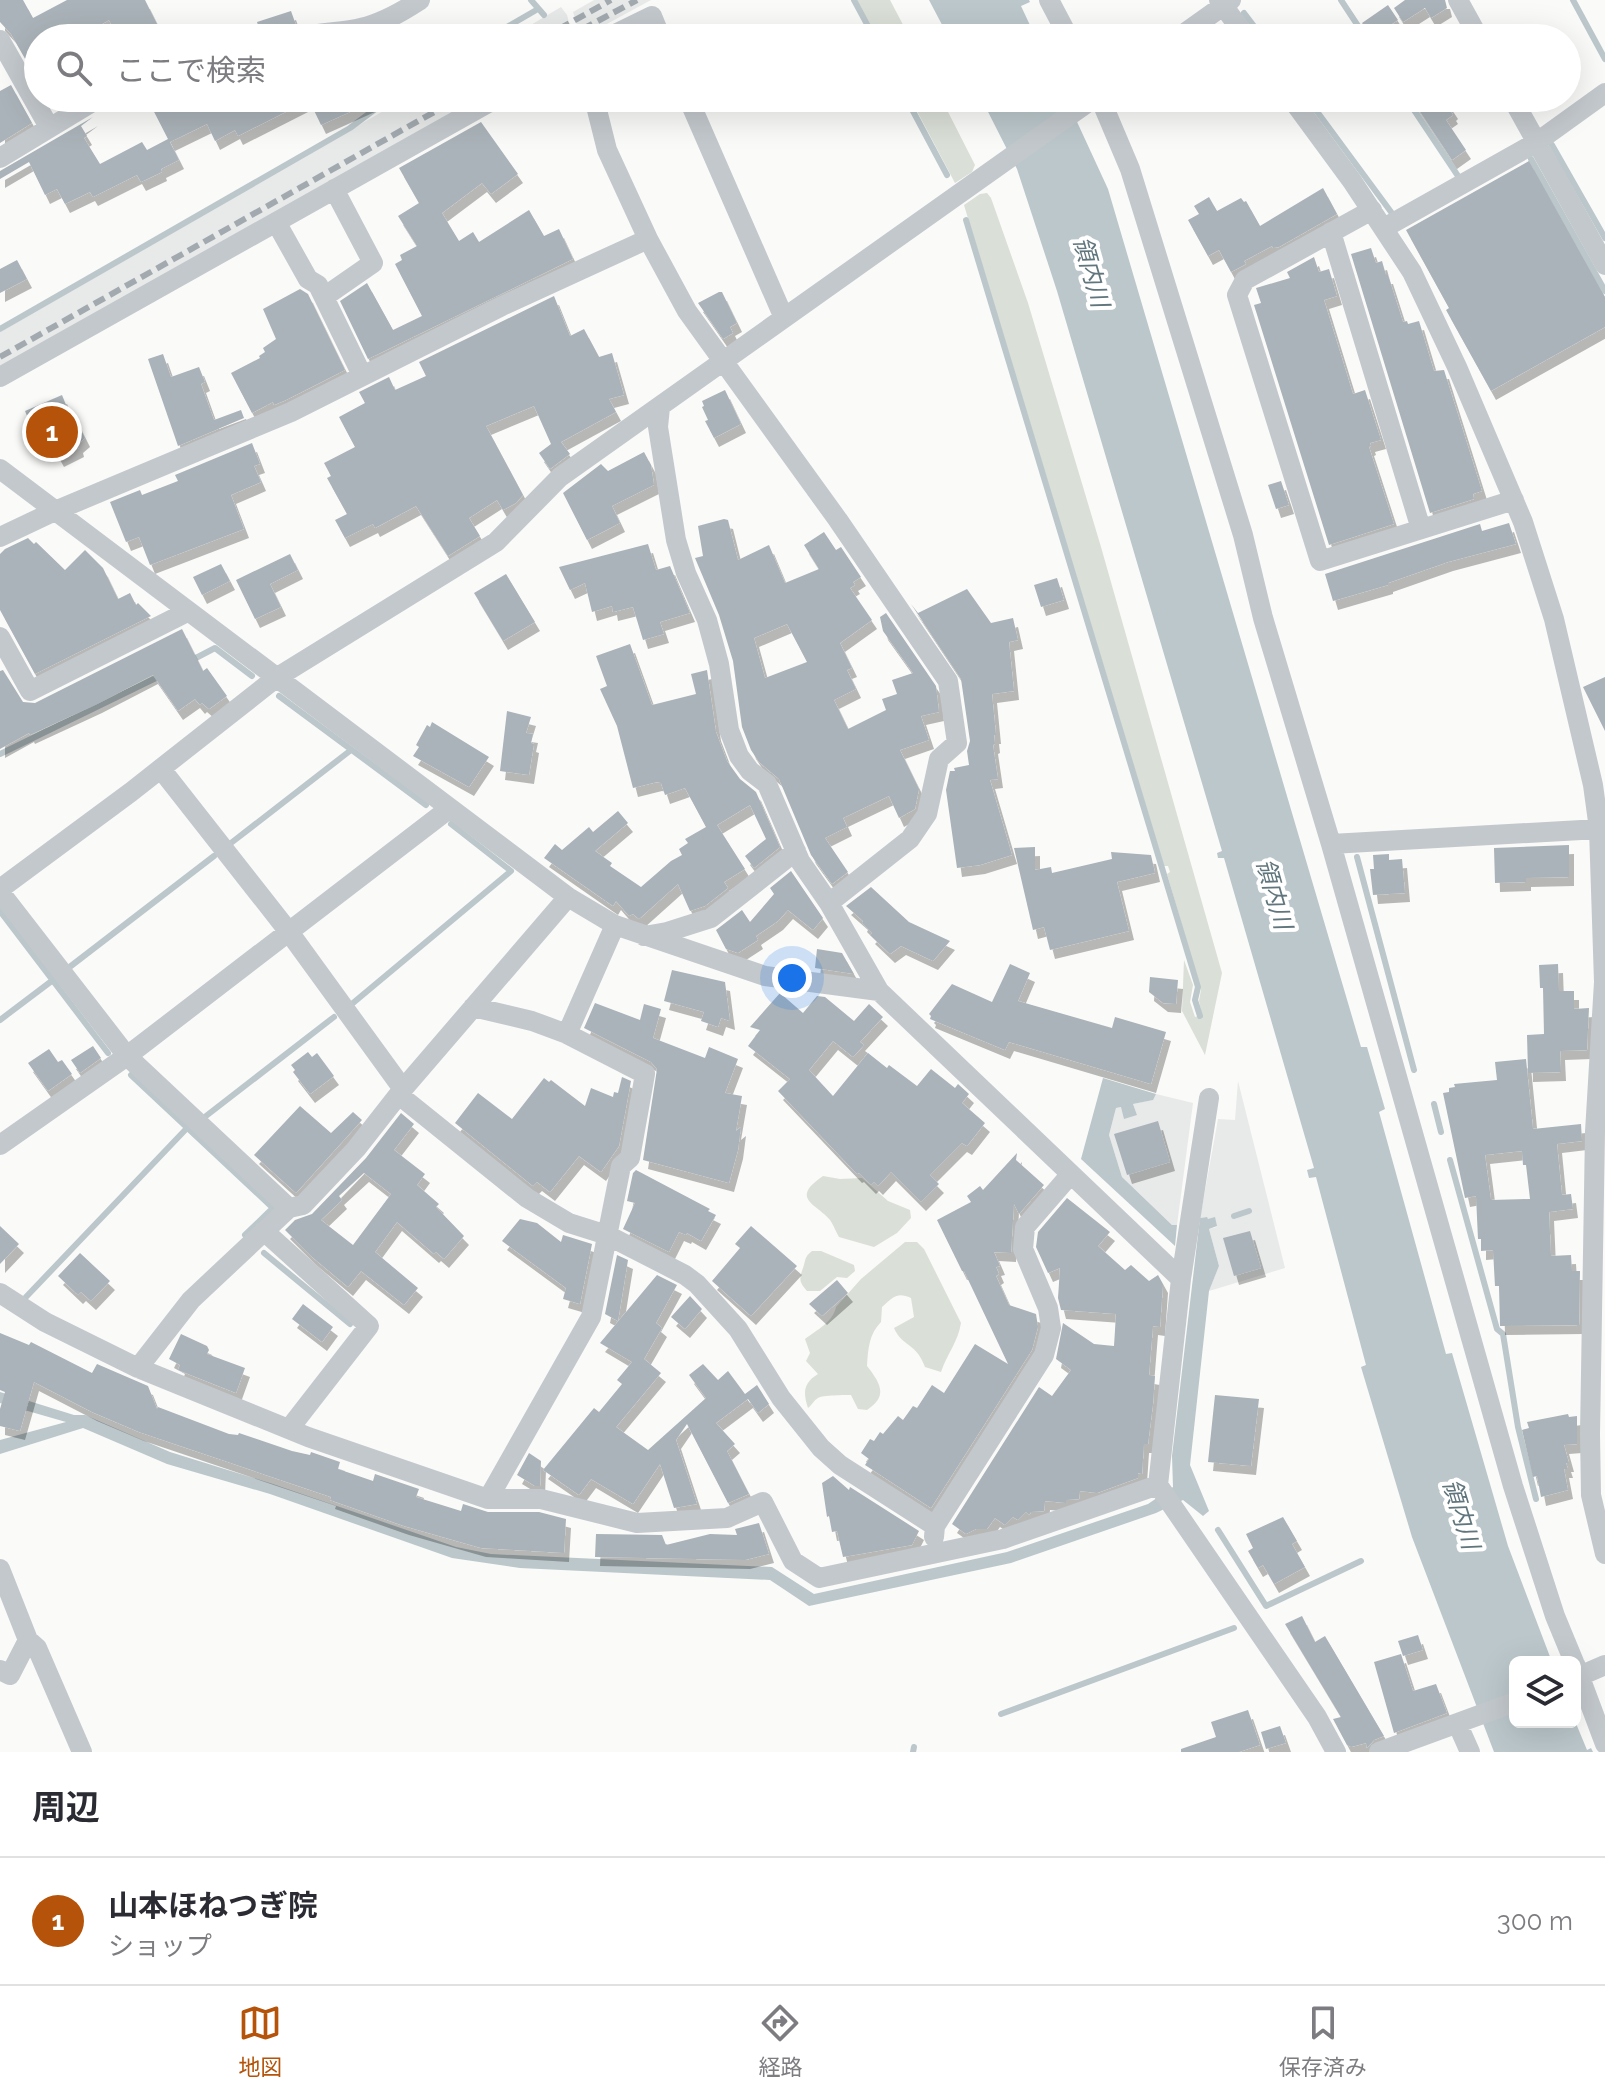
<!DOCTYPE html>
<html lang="ja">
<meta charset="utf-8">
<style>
body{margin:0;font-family:Raleway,"Noto Sans JP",sans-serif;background:#f7f7f7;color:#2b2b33}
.controls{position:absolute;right:24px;bottom:24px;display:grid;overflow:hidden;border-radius:12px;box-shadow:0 8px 32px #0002}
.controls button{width:72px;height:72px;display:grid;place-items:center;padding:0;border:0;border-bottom:2px solid #e1e1e2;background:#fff;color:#2b2b33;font:40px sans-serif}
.you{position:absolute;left:792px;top:978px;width:28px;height:28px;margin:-20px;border:6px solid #fff;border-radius:50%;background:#1a73e8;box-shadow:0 0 0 12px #1a73e833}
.badge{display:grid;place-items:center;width:52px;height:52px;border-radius:50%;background:#b45309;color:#fff;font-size:26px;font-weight:700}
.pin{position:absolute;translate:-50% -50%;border:4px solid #fff;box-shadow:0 2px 8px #0006}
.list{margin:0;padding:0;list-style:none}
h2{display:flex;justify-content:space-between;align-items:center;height:104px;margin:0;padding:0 32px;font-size:34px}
h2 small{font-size:26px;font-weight:400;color:#7c7c81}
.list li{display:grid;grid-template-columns:52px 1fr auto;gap:24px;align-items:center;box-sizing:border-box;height:128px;padding:0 32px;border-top:2px solid #e1e1e2}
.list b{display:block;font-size:30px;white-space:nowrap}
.list p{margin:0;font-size:26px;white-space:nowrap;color:#7c7c81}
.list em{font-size:26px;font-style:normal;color:#7c7c81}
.icon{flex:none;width:44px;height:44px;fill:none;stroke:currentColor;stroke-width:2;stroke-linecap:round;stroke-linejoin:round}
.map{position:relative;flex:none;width:1605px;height:1752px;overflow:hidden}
.search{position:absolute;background:#fff;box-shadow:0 8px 32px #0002;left:24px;right:24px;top:24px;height:88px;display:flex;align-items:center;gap:20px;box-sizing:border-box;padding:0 28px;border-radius:44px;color:#7c7c81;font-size:30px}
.sheet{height:232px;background:#fff}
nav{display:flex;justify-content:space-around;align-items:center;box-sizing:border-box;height:112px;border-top:2px solid #e1e1e2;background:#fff;font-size:22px;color:#7c7c81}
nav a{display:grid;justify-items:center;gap:4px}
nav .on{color:#b45309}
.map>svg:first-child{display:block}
</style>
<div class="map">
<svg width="1605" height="1752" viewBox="0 0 1605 1752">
<defs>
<filter id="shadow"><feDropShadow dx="5" dy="9" stdDeviation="0" flood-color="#0004"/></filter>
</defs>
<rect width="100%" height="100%" fill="#fafaf8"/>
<path fill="#e8e9e9" d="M594 0H651L581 38 573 12Z
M561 7 567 15 573 38H509Z
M406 98H477L0 368V332Z
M1238 1081 1285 1268 1209 1291 1219 1266 1209 1229 1217 1227 1206 1217 1200 1218 1218 1119 1235 1120Z
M1156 1094 1193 1103 1177 1225H1172L1122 1177 1109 1135 1116 1108 1121 1107 1137 1115 1133 1104 1152 1100Z"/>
<path fill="#dadfd7" d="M857 0H890L910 38H878Z
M910 98H941L975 165 972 172 955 183Z
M987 193 991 198 1028 303 1101 547 1222 973 1205 1055 1182 1011 1184 960 1193 985 1190 1002 1195 1017 1202 1015 1199 1001 1201 990 1167 874 1170 872 1168 866H1164L964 205 980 194Z
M823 1176 840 1179 862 1178 888 1201 910 1210 911 1218 897 1233 874 1247 839 1237C836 1232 833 1224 830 1220 817 1204 789 1199 823 1176Z
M905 1242H917L924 1249 961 1323C958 1342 947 1354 941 1372L925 1367C916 1342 902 1347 894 1328L914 1317 911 1298C897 1291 892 1298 882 1307L881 1322C869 1334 868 1349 867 1366 881 1384 888 1396 867 1410L858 1409 851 1395C846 1395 822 1395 818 1398 814 1400 812 1405 808 1408 803 1393 803 1383 818 1374L806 1361 810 1353 805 1339C817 1330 833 1322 836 1307L861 1279Z
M812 1251H821L854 1265 855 1271 847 1278 837 1277 820 1291H807C799 1282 799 1279 803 1268 806 1260 804 1257 812 1251Z"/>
<path fill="#bbc7cb" d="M929 0H1029L1030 2 1021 6 1036 38H949Z
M981 98H1066L1108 189 1361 1047H1367L1385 1109 1379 1112 1446 1354 1452 1353 1508 1546 1552 1662H1515V1722L1575 1721 1587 1750 1591 1748 1593 1752H1494L1412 1537 1361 1367 1366 1365 1316 1177 1309 1178 1307 1170 1314 1168 1224 858H1218L1217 853 1222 851 1057 291 1017 169Z
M1103 1078 1156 1094 1153 1100 1133 1104 1137 1115 1124 1119 1121 1107 1116 1108 1109 1135 1122 1177 1172 1225H1177L1175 1246 1081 1159Z
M1207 1217 1208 1219 1215 1217 1217 1226 1209 1229 1219 1266 1209 1291 1190 1465 1209 1511 1203 1516 1183 1500 1156 1513 1011 1563 809 1606 770 1580 520 1568 452 1558 270 1494 167 1464 83 1428 0 1454V1440L66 1422 0 1403V1392L74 1415H85L170 1452 273 1484 456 1547 491 1554 772 1567 814 1594 1007 1552 1148 1504 1173 1487 1172 1456 1200 1218Z"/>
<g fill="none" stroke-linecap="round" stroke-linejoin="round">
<path stroke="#bbc7cb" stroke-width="6" d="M531 0 544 15
M854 0 868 26
M1341 0 1366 38
M1573 0 1605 59
M1244 13 1263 38
M488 38 538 9
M906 98 947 175
M1307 98 1394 216
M1406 98 1460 179
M1552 145 1605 238
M1531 159 1605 291
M966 220 1198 987 1195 1000 1200 1016
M0 329 350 128 390 98
M192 660 215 648 252 676
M279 696 426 805
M0 754 160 676
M231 843 351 750
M1357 857 1414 1070
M0 911 108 1053
M67 969 214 856
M353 1003 511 871 451 824
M0 1020 53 980
M131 1075 273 1208 245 1235
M1434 1104 1441 1132
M206 1116 334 1017
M1450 1160 1497 1329 1503 1334 1518 1427 1536 1499
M1234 1216 1249 1211
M264 1253 350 1324
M26 1297 188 1127
M1218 1530 1266 1606 1361 1561
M1001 1714 1234 1628
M913 1752 914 1747"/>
</g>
<path fill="#aab3b9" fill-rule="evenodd" filter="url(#shadow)" d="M0 0H23L33 18 67 0H145L159 28 153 30 157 38H118L109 20 78 38H38V81L11 34 0 22Z
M1405 0H1445L1447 8 1431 18 1425 8 1403 22 1394 8Z
M1388 5 1398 20 1372 37 1362 23Z
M291 11 296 25 289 29 286 38H262L257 22Z
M11 85 32 123 0 143V91Z
M147 98H381L321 125 309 100 238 136 235 130 215 141 207 124 170 142 179 160 161 169 162 172 141 182 137 175 93 197 90 192 65 204 57 189 45 195 29 162 0 179V171L93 117 81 126 87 136 84 138 100 164 142 142 147 150 168 139Z
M1411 98H1445L1453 110 1451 112 1453 115 1446 120 1466 150 1452 160Z
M481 122 518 174 491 194 482 183 442 213 459 241 473 232 479 242 529 210 544 236 559 229 573 259 368 359 340 301 367 283 393 330 422 316 395 264 402 260 400 255 417 246 398 216 419 203 399 168Z
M1529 161 1605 297V327L1491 391 1446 310 1449 308 1406 230Z
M1323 188 1337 214 1279 247 1273 248 1272 246 1244 261 1246 264 1231 272 1219 250 1208 256 1188 220 1199 214 1194 206 1209 197 1217 211 1241 198 1244 202 1246 201 1260 226Z
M1371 248 1376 263 1382 261 1386 275H1388L1403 322 1407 321 1408 324 1419 321 1434 371 1444 370 1482 491 1473 494 1474 499 1430 513 1351 254Z
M1314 257 1319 272 1329 269 1337 296 1324 300 1353 394 1365 390 1381 440 1370 443 1371 446 1369 447 1394 524 1329 545 1254 305 1261 303 1256 288 1290 278 1287 272Z
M17 260 27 279 0 293V269Z
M300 289 308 294 345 370 286 400 274 405 273 402 252 413 231 373 260 358 259 356 265 352 263 348 276 339 263 309Z
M719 292H722L737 323 730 327 733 333 723 339 698 303Z
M554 296 570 336 584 329 599 357 612 353 624 395 609 399 616 412 561 442 570 454 550 469 539 453 551 444 534 406 486 426 523 495 516 503 503 510 497 500 469 518 480 536 448 556 416 506 375 528 373 524 345 538 335 520 347 514 327 478 331 476 324 463 355 447 339 417 365 403 359 392 389 377 395 390 426 376 419 362Z
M163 354 171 377 199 367 205 382 201 384 214 420 241 410 244 418 178 446 148 359Z
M725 390 741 424 714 438 705 421 708 420 702 407 704 406 702 401Z
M62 395 73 422 76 420 85 438 78 444 79 448 59 458 41 425 32 428 25 411Z
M252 443 260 464 254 466 261 482 231 495 244 529 150 565 139 537 126 542 110 502 140 490 142 495 178 481 175 475Z
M644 452 651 465 654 485 612 506 620 523 587 540 563 493 601 464 608 471Z
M1281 481 1289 505 1276 509 1268 485Z
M724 519 728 520 738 560 769 545 785 583 819 569 804 545 824 532 836 550 841 547 861 577 853 582 855 585 850 588 872 620 840 643 852 668 847 670 856 689 834 700 848 729 886 710 882 699 897 694 892 680 913 673 883 631 880 617 886 613 936 686 939 712 921 716 929 740 900 750 919 789 915 809 899 818 889 796 843 818 847 827 825 838 848 872 832 884 811 855 779 779 759 762 751 750 742 727 733 661 719 615 695 558 703 556 698 526ZM787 624 807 662 765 678 754 638Z
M1509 523 1516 544 1448 562 1388 583V585L1333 601 1325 574 1480 524 1482 531Z
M28 538 34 544 36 542 65 570 85 550 103 568 118 599 130 593 136 605 138 603 151 616 35 674 0 610V554L5 549Z
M648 544 656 570 670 566 690 613 660 622 664 634 643 640 633 607 613 612 612 606 592 612 585 583 570 590 559 567Z
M290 554 298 570 270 584 281 607 255 619 236 580Z
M221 564 230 581 202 595 193 577Z
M506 574 535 622 503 641 474 593Z
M1057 578 1064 600 1041 607 1034 585Z
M967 589 991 623 1013 618 1018 640 1009 642 1014 691 992 694 996 735H994L995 744 993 745 998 779 990 780 1012 855 980 865 957 868 946 790 950 771H955L954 768 969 765 967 751 970 741 961 679 911 604 918 613Z
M182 629 203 671 207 668 227 696 209 709 202 703 200 705 195 699 178 711 153 675 97 704 30 735 29 733 0 749V671L3 670 23 702 35 703Z
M630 644 652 705 696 694 691 674 707 670 716 732 727 761 740 779 756 792 780 847 754 868 745 856 766 839 750 805 717 825 745 869 724 882 728 888 705 906 690 911 678 884 639 919 633 914 629 916 616 901 613 906 544 858 555 844 562 850 589 827 593 832 618 811 628 823 595 851 612 863 610 866 641 887 671 861 682 855 679 849 688 843 685 839 706 827 685 788 665 795 661 783 657 782 633 788 617 726 600 689 607 686 596 656Z
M1605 677V731L1583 687Z
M507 711 531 717 526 733 533 734 531 743 534 744 529 775 500 771Z
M432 722 489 757 469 787 413 756 419 747 416 745 427 725 430 727Z
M1569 845V877L1526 878V882L1495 883 1494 848Z
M1035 847V870L1051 867 1052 873 1112 859 1111 852 1151 855 1155 873 1117 882 1129 931 1050 950 1044 927 1033 930 1014 848Z
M1389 854V860L1402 859 1405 893 1373 895 1370 869H1374L1373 855Z
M791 871 823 918 813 930 788 910 778 921 756 936 758 940 738 953 726 949 716 930 742 910 750 922 774 894 770 888Z
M871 887 909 922 950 941 933 961 901 946 890 954 870 935 872 933 862 923 863 921 846 906Z
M817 949 842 953 854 974 815 968Z
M1010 964 1030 973 1018 1001 1112 1028 1115 1017 1166 1032 1151 1084 1009 1042 1005 1050 930 1019 931 1016 929 1014 952 984 992 1002Z
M1558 964 1559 991H1574V1009L1589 1008 1587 1050 1560 1051 1561 1072 1528 1073 1527 1035 1544 1034 1543 988H1540L1539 965Z
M672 970 725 982 730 1021 721 1018 718 1027 701 1021 704 1012 664 1001Z
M1150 977 1178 980 1176 1004 1163 1003 1149 992Z
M780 993 803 1013 817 996 825 997 854 1021 869 1004 883 1017 860 1042 864 1045 853 1057 833 1041 809 1070 833 1096 868 1053 887 1068 889 1065 917 1086 931 1069 955 1088 958 1084 969 1094 962 1103 985 1123 967 1146 962 1143 930 1175 939 1184 921 1202 891 1172 878 1186 874 1182 871 1185 859 1173 857 1174 778 1091 790 1079 748 1046 760 1030 750 1027Z
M595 1003 640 1020 644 1004 661 1009 653 1038 705 1058 709 1047 738 1059 725 1093 742 1096 736 1131 741 1127 738 1150 729 1183 643 1160 657 1069 651 1062 584 1028Z
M93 1046 101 1058 80 1073 71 1060Z
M49 1049 58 1062 62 1060 72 1074 48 1091 28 1063Z
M308 1052 312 1057 317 1053 334 1076 310 1094 293 1072 295 1070 291 1065Z
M1526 1059 1533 1129 1581 1124 1582 1141 1557 1144 1562 1195 1571 1194 1573 1209 1549 1212 1551 1256 1571 1255 1572 1271H1580L1579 1325 1500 1326 1499 1286H1495L1493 1250 1481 1251V1239H1478L1476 1196 1465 1198 1443 1093 1449 1092V1088L1455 1087 1454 1084 1497 1080 1495 1062ZM1522 1151 1523 1165H1526L1530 1199 1491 1200 1485 1155Z
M622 1077 631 1081 619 1146 601 1172 579 1156 550 1192 537 1182 533 1186 455 1123 478 1093 512 1119 544 1078 549 1082 551 1080 585 1106 591 1088 613 1097 614 1092 618 1093Z
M300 1106 331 1133 353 1112 362 1120 296 1193 254 1155Z
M401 1113 414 1124 394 1150 425 1174 417 1185 439 1204 436 1207 464 1236 444 1259 436 1252 434 1254 397 1222 375 1252 418 1288 404 1305 361 1271 348 1287 311 1256 285 1230 295 1220 312 1214 366 1158ZM364 1173 391 1194 353 1245 321 1220 342 1200 339 1196Z
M1158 1121 1170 1162 1127 1175 1114 1134Z
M1017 1153 1016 1160 1044 1185 1019 1214 1014 1204 1011 1253 994 1252 1000 1266 996 1267 999 1274 996 1276 1009 1305 1036 1314 1038 1327 1032 1350 931 1508 865 1465 869 1459 861 1453 870 1439 874 1441 880 1432 883 1434 898 1416 903 1420 913 1406 917 1408 932 1385 944 1393 975 1344 1008 1364 964 1271H962L937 1220 971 1202 967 1196 980 1186 983 1190Z
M636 1170 710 1209 708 1211 716 1215 701 1241 687 1233 686 1235 679 1232 669 1252 623 1229 635 1203 627 1201 633 1173Z
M1067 1198 1110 1232 1098 1246 1125 1270 1131 1265 1149 1281 1158 1275 1163 1284 1160 1327 1153 1326 1149 1375 1155 1376 1153 1404 1148 1444H1144L1142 1474 1138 1473V1478L1097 1493 1080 1491 1079 1499 1066 1500V1503L1045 1501 1044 1511 1031 1512 1029 1515 1026 1512 1018 1520 1013 1517 1005 1525 995 1518 987 1529H976L966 1534 952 1524 1039 1387 1052 1396 1071 1370 1056 1359 1063 1323 1094 1344 1114 1346 1116 1314 1061 1310 1058 1298 1060 1268 1048 1273 1036 1247 1038 1232Z
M520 1219 537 1223 561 1242 563 1235 592 1244 580 1304 563 1299 566 1288 502 1241Z
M0 1226 19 1244 0 1264Z
M751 1226 797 1266 751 1316 712 1281 740 1248 735 1244Z
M1250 1231 1261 1268 1234 1276 1223 1238Z
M80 1253 110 1281 91 1301 81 1292 78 1295 58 1276Z
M617 1255 628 1260 618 1321 605 1314Z
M657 1275 677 1285 656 1323 662 1328 644 1359 661 1373 616 1427 648 1450 706 1398 689 1375 703 1364 718 1380 728 1371 745 1394 757 1385 769 1404 758 1413 748 1399 716 1423 735 1444 727 1451 749 1494 728 1503 687 1424 676 1440 697 1504 674 1508 660 1464 633 1504 591 1479 579 1495 543 1470 594 1408 599 1412 622 1384 617 1380 632 1362 600 1343Z
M837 1280 848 1293 822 1316 809 1304Z
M690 1296 702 1309 685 1329 671 1317Z
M303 1304 333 1327 322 1342 292 1319Z
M0 1333 29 1345 31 1342 92 1373 97 1364 148 1386 157 1409 158 1407 229 1434 238 1435 239 1433 292 1451 310 1455 311 1452 340 1462 338 1469 373 1481 375 1474 419 1489 416 1497 461 1511 463 1504 488 1512H539L566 1519 564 1553 481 1548 404 1526 330 1500 331 1497 139 1432 92 1412 34 1382 20 1431 0 1426V1409L5 1392 0 1390Z
M181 1334 207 1346 209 1350 207 1354 245 1368 236 1393 178 1370 180 1365 169 1359Z
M1215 1395 1259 1399 1251 1466 1208 1462Z
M1568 1414 1569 1417 1577 1416V1444L1564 1445 1569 1463H1566L1568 1469H1564L1568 1490 1541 1497 1537 1476 1533 1477 1522 1430 1529 1428 1527 1422Z
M529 1453 541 1461 540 1486H535L517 1475Z
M833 1476 849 1490 850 1487 919 1531 912 1545 843 1557 837 1531 832 1532 829 1516 827 1517 822 1483Z
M1283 1517 1297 1541 1292 1544 1305 1567 1274 1584 1263 1565 1258 1568 1248 1551 1253 1548 1246 1534Z
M759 1523 769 1554 745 1560 595 1557 596 1534 662 1535 666 1545 710 1534 737 1535 735 1529Z
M1302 1616 1315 1642 1325 1636 1384 1736 1374 1740 1367 1748 1366 1743 1351 1747 1347 1745 1333 1719 1341 1717 1285 1624Z
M1418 1635 1423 1650 1403 1656 1398 1641Z
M1401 1654 1413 1691 1436 1684 1447 1713 1394 1733 1374 1662Z
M1248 1710 1260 1745 1239 1752H1181V1749L1216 1737 1211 1722Z
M1280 1726 1286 1743 1266 1749 1261 1732Z"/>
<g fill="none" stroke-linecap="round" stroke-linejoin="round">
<path stroke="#c3c8cc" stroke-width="20" d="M1049 0 1069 38
M1219 0 1247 38
M1458 0 1479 38
M299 38C318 32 337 33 356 29 379 25 400 13 420 0
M607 38 652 16 661 38
M1178 38 1231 0
M0 40 49 127
M594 98 607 150 648 239 687 311 838 520 948 681 957 743 939 759 927 814 910 839 829 903 879 991 1181 1279 1158 1485 1317 1717 1336 1752
M688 98 784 318
M1100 98 1130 169 1243 535 1263 618 1331 844 1513 1486 1555 1616 1574 1662
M1291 98 1352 181 1412 272 1457 367 1523 522 1554 619 1593 785 1599 829 1604 982 1595 1132 1590 1434 1591 1495 1605 1554
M1512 98 1605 265
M0 158 99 98
M1372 210 1245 280 1237 295 1320 561 1514 500
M276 222 308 279 318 285 362 375
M1384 228 1537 142 1605 93
M1331 232 1421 529
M324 297 373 263 334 189
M0 377 497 98
M660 407 658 427 676 540 686 573 707 620 719 664 729 730 739 756 750 771 767 784 800 861 829 903
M0 469 568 897 615 925 765 976 879 991
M0 537 55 511 291 412 502 306 648 239
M0 637 30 691 187 612
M161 769 289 932 403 1089
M1331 844 1599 829
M0 889 131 792 276 678 496 542 560 477 1094 98
M0 892 127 1056 289 1208
M644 936 667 932 711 918 796 851
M473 1007 532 1021 567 1034
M399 1095 527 1198 569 1223 607 1235 685 1275 697 1284 738 1329 781 1398 821 1448 840 1465 935 1526
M0 1145 127 1056 450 808
M264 1231 369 1326 289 1429
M1181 1279 1209 1098
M0 1293 45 1322 138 1368 308 1437 488 1499H541L637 1523 727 1518 763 1502 793 1561 819 1578 1003 1539 1158 1485
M138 1368 191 1300 289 1208 303 1205 356 1149 403 1089 568 897
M488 1499 591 1317 621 1166 630 1158 645 1074 567 1034 615 925
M934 1537 935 1526 1044 1355 1051 1328 1048 1308 1023 1249 1025 1227 1070 1175
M0 1569 28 1640 37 1648 82 1752
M1575 1664 1605 1744
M0 1670 10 1675 28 1640
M1575 1678 1605 1665
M1458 1725 1470 1752
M1379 1752 1515 1702"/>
<path stroke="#a2aab0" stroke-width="6" stroke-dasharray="12 6" stroke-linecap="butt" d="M543 38 611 0
M566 38 637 0
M0 357 459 98"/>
</g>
<g text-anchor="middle" stroke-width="8" stroke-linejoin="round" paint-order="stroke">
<g font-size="24" font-style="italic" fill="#60757c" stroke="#fff">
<text transform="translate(1091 272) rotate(74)" y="8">領内川</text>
<text transform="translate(1274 894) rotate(74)" y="8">領内川</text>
<text transform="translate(1461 1514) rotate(73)" y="8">領内川</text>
</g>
</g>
</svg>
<div class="controls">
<button><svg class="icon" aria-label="layers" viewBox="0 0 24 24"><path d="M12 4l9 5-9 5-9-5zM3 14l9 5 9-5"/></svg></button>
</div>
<div class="you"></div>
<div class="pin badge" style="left:52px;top:432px">1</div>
<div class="search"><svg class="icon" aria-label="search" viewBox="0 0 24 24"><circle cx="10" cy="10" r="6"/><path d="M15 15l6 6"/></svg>ここで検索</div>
</div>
<section class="sheet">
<h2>周辺<small></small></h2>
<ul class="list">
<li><span class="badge">1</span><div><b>山本ほねつぎ院</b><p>ショップ</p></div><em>300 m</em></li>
</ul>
</section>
<nav>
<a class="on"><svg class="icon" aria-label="map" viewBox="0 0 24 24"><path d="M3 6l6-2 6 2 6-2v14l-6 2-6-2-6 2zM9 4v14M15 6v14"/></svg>地図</a>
<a><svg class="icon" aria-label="directions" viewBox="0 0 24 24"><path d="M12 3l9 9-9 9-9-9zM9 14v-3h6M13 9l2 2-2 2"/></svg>経路</a>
<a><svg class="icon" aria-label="saved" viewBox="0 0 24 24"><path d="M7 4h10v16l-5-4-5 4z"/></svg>保存済み</a>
</nav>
